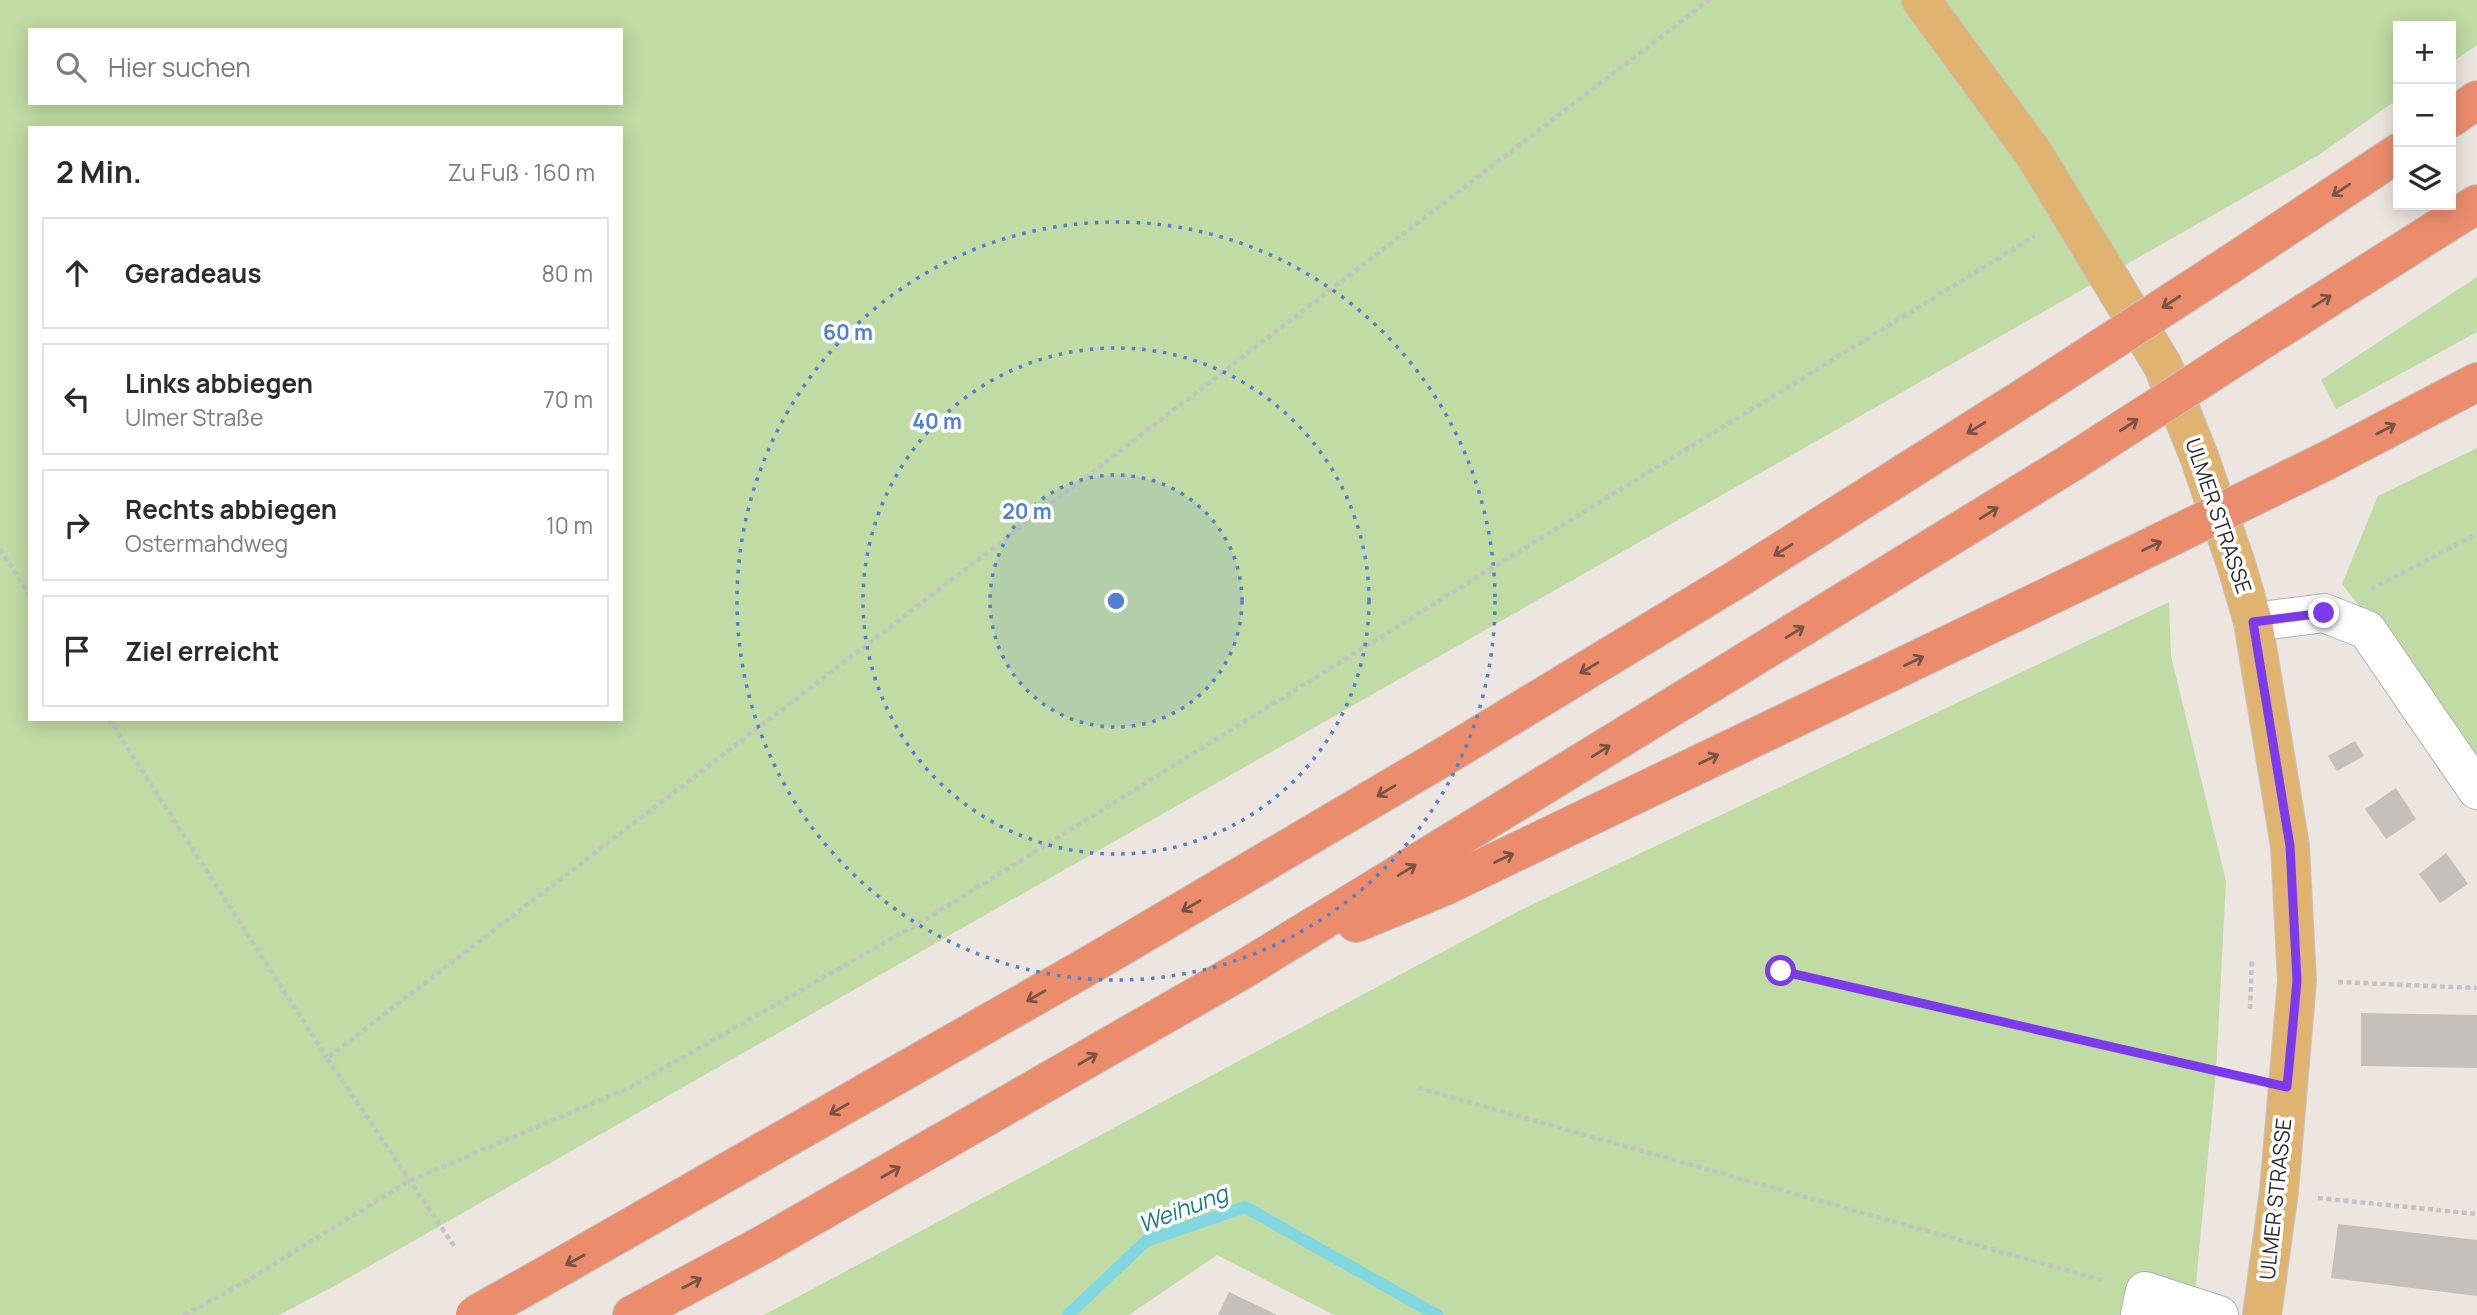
<!DOCTYPE html>
<html lang="de">
<meta charset="utf-8">
<style>
body{margin:0;font-family:Manrope,sans-serif;background:#f2f2f3;color:#2b2b33}
.controls{position:absolute;right:21px;top:21px;display:grid;overflow:hidden;border-radius:0px;box-shadow:0 4px 18px #0003}
.controls button{width:63px;height:63px;display:grid;place-items:center;padding:0;border:0;border-bottom:2px solid #e1e1e2;background:#fff;color:#2b2b33;font:35px sans-serif}
.stop{position:absolute;width:21px;height:21px;margin:-16px;border:5px solid #7c3aed;border-radius:50%;background:#fff}
.stop.end{background:#7c3aed;border-color:#fff;box-shadow:0 2px 7px #0008}
.list{margin:0;padding:0;list-style:none}
h2{display:flex;justify-content:space-between;align-items:center;height:91px;margin:0;padding:0 28px;font-size:30px}
h2 small{font-size:23px;font-weight:400;color:#7c7c81}
.list li{display:grid;grid-template-columns:46px 1fr auto;gap:21px;align-items:center;box-sizing:border-box;height:112px;margin:0 14px 14px;padding:0 14px;border:2px solid #e1e1e2;border-radius:0px}
.list b{display:block;font-size:26px;white-space:nowrap}
.list p{margin:0;font-size:23px;white-space:nowrap;color:#7c7c81}
.list em{font-size:23px;font-style:normal;color:#7c7c81}
.icon{flex:none;width:38px;height:38px;fill:none;stroke:currentColor;stroke-width:2;stroke-linecap:round;stroke-linejoin:round}
.map{position:relative;flex:none;width:2477px;height:1315px;overflow:hidden}
.search{position:absolute;background:#fff;box-shadow:0 4px 18px #0003;left:28px;top:28px;width:595px;height:77px;display:flex;align-items:center;gap:18px;box-sizing:border-box;padding:0 24px;border-radius:0px;color:#7c7c81;font-size:26px}
.panel{position:absolute;background:#fff;box-shadow:0 4px 18px #0003;left:28px;top:126px;width:595px;height:595px;border-radius:0px}
.map>svg:first-child{display:block}
</style>
<div class="map">
<svg width="2477" height="1315" viewBox="0 0 2477 1315">
<rect width="100%" height="100%" fill="#ece5e0"/>
<path fill="#c0dba4" fill-rule="evenodd" d="M0 0H2477V45L2451 63V26H2398V99L2320 154 338 1284 279 1315H0ZM30 30H621V103H30ZM30 128H621V719H30Z
M2477 277V332L2336 409 2321 380Z
M2477 448V789L2393 649 2342 584 2378 496Z
M2169 602 2171 656 2226 881 2216 1072 2193 1315H1334L1217 1255 1129 1315H764L1519 911Z"/>
<g fill="none" stroke-linecap="round" stroke-linejoin="round">
<path stroke="#81d7e0" stroke-width="12" d="M1068 1315 1146 1241 1245 1207 1437 1315"/>
</g>
<path fill="#c5c0bb" d="M2355 741 2364 756 2337 771 2328 756Z
M2396 788 2416 819 2386 839 2365 809Z
M2446 853 2468 884 2440 903 2419 874Z
M2361 1013 2477 1015V1068L2361 1066Z
M2338 1224 2477 1240V1296L2331 1278Z
M1229 1292 1277 1315H1218Z"/>
<g fill="none" stroke-linecap="round" stroke-linejoin="round">
<g stroke="#acb0b6" stroke-width="40">
<path id="minor" d="M2253 622 2324 613 2367 630 2477 790
M2140 1315 2145 1291 2219 1315"/>
</g>
<g stroke="#c4c4c4" stroke-width="40">
<path id="major" d="M1921 0 2034 154 2163 366 2200 459 2237 567 2253 622 2290 846 2297 981 2279 1191 2262 1315"/>
</g>
<g stroke="#c4c4c4" stroke-width="40">
<path id="highway" d="M2451 118 2477 100
M2229 265 2398 153
M2265 338 2477 204
M2326 461 2477 382
M1356 923 1443 887 2091 576
M536 1281 1095 962 1445 756 1737 579 2033 392
M632 1315 766 1243 1244 969 2072 462"/>
</g>
<path stroke="#c4c4c4" stroke-width="4.5" stroke-dasharray="5 3.5" stroke-linecap="butt" d="M0 549 30 596
M2371 589 2477 534
M109 719 327 1058
M1781 971 2249 1078
M2338 982 2477 988
M2250 1009 2252 959
M1418 1088 2105 1281
M2318 1198 2477 1214
M454 1246 327 1058 1709 0
M184 1315 245 1282 409 1181 631 1087 933 915 1479 576 2035 236"/>
<use href="#minor" stroke="#fff" stroke-width="38"/>
<use href="#major" stroke="#e0b371" stroke-width="38"/>
<use href="#highway" stroke="#eb8d6c" stroke-width="38"/>
<g stroke="#c4c4c4" stroke-width="40" stroke-linecap="butt">
<path id="highway-bridge" d="M2033 392 2229 265
M2072 462 2265 338
M2091 576 2326 461
M475 1315 536 1281"/>
</g>
<use href="#highway-bridge" stroke="#eb8d6c" stroke-width="38"/>
</g>
<defs><path id="oneway-shaft" d="M-6 0H5M1.5-3L5.5 0L1.5 3" fill="none" stroke-width="1.6" stroke-linecap="round" stroke-linejoin="round" transform="scale(1.75)"/></defs>
<g stroke="#785346">
<use href="#oneway-shaft" transform="translate(2341 190) rotate(146)"/>
<use href="#oneway-shaft" transform="translate(2322 301) rotate(-32)"/>
<use href="#oneway-shaft" transform="translate(2171 302) rotate(147)"/>
<use href="#oneway-shaft" transform="translate(2129 425) rotate(-33)"/>
<use href="#oneway-shaft" transform="translate(1976 428) rotate(148)"/>
<use href="#oneway-shaft" transform="translate(2386 429) rotate(-28)"/>
<use href="#oneway-shaft" transform="translate(1989 513) rotate(-32)"/>
<use href="#oneway-shaft" transform="translate(2152 546) rotate(-26)"/>
<use href="#oneway-shaft" transform="translate(1783 550) rotate(148)"/>
<use href="#oneway-shaft" transform="translate(1795 632) rotate(-32)"/>
<use href="#oneway-shaft" transform="translate(1914 661) rotate(-26)"/>
<use href="#oneway-shaft" transform="translate(1589 668) rotate(149)"/>
<use href="#oneway-shaft" transform="translate(1601 751) rotate(-32)"/>
<use href="#oneway-shaft" transform="translate(1709 759) rotate(-26)"/>
<use href="#oneway-shaft" transform="translate(1386 791) rotate(149)"/>
<use href="#oneway-shaft" transform="translate(1504 858) rotate(-26)"/>
<use href="#oneway-shaft" transform="translate(1407 870) rotate(-32)"/>
<use href="#oneway-shaft" transform="translate(1191 906) rotate(150)"/>
<use href="#oneway-shaft" transform="translate(1036 996) rotate(150)"/>
<use href="#oneway-shaft" transform="translate(1088 1059) rotate(-30)"/>
<use href="#oneway-shaft" transform="translate(839 1109) rotate(150)"/>
<use href="#oneway-shaft" transform="translate(891 1172) rotate(-30)"/>
<use href="#oneway-shaft" transform="translate(575 1260) rotate(151)"/>
<use href="#oneway-shaft" transform="translate(692 1283) rotate(-28)"/>
</g>
<g fill="none" stroke-linecap="round" stroke-linejoin="round">
<path stroke="#7c3aed" stroke-width="9" d="M1781 971 2287 1087 2297 981 2290 846 2253 622 2324 613"/>
</g>
<circle cx="1116" cy="601" r="126" fill="#517fd2" fill-opacity=".12"/>
<g fill="none" stroke="#517fd2" stroke-width="3.5" stroke-dasharray="3.5 7">
<circle cx="1116" cy="601" r="126"/>
<circle cx="1116" cy="601" r="253"/>
<circle cx="1116" cy="601" r="379"/>
</g>
<g text-anchor="middle" stroke-width="7" stroke-linejoin="round" paint-order="stroke">
<g font-size="21" fill="#2c2c2c" stroke="#fff">
<text transform="translate(2218 516) rotate(71)" y="7">ULMER STRASSE</text>
<text transform="translate(2276 1199) rotate(-84)" y="7">ULMER STRASSE</text>
</g>
<g font-size="23" font-style="italic" fill="#1e7a8d" stroke="#fff">
<text transform="translate(1183 1209) rotate(-21)" y="8">Weihung</text>
</g>
</g>
<circle cx="1116" cy="601" r="10" fill="#517fd2" stroke="#fff" stroke-width="3.5"/>
<g font-size="21" text-anchor="middle" font-weight="bold" fill="#517fd2" stroke="#fff" stroke-width="7" stroke-linejoin="round" paint-order="stroke">
<text x="848" y="340">60 m</text>
<text x="937" y="429">40 m</text>
<text x="1027" y="519">20 m</text>
</g>
</svg>
<div class="controls">
<button>+</button>
<button>−</button>
<button><svg class="icon" aria-label="layers" viewBox="0 0 24 24"><path d="M12 4l9 5-9 5-9-5zM3 14l9 5 9-5"/></svg></button>
</div>
<div class="stop" style="left:1781px;top:971px"></div>
<div class="stop end" style="left:2324px;top:613px"></div>
<div class="search"><svg class="icon" aria-label="search" viewBox="0 0 24 24"><circle cx="10" cy="10" r="6"/><path d="M15 15l6 6"/></svg>Hier suchen</div>
<section class="panel">
<h2>2 Min.<small>Zu Fuß · 160 m</small></h2>
<ul class="list">
<li><svg class="icon" aria-label="ahead" viewBox="0 0 24 24"><path d="M12 20V5M6 11l6-6 6 6"/></svg><div><b>Geradeaus</b></div><em>80 m</em></li>
<li><svg class="icon" aria-label="left" viewBox="0 0 24 24"><path d="M17 20v-9H6M10 6l-5 5 5 5"/></svg><div><b>Links abbiegen</b><p>Ulmer Straße</p></div><em>70 m</em></li>
<li><svg class="icon" aria-label="right" viewBox="0 0 24 24"><path d="M7 20v-9h11M14 6l5 5-5 5"/></svg><div><b>Rechts abbiegen</b><p>Ostermahdweg</p></div><em>10 m</em></li>
<li><svg class="icon" aria-label="arrive" viewBox="0 0 24 24"><path d="M6 21V4h12l-3 4 3 4H6"/></svg><div><b>Ziel erreicht</b></div></li>
</ul>
</section>
</div>
